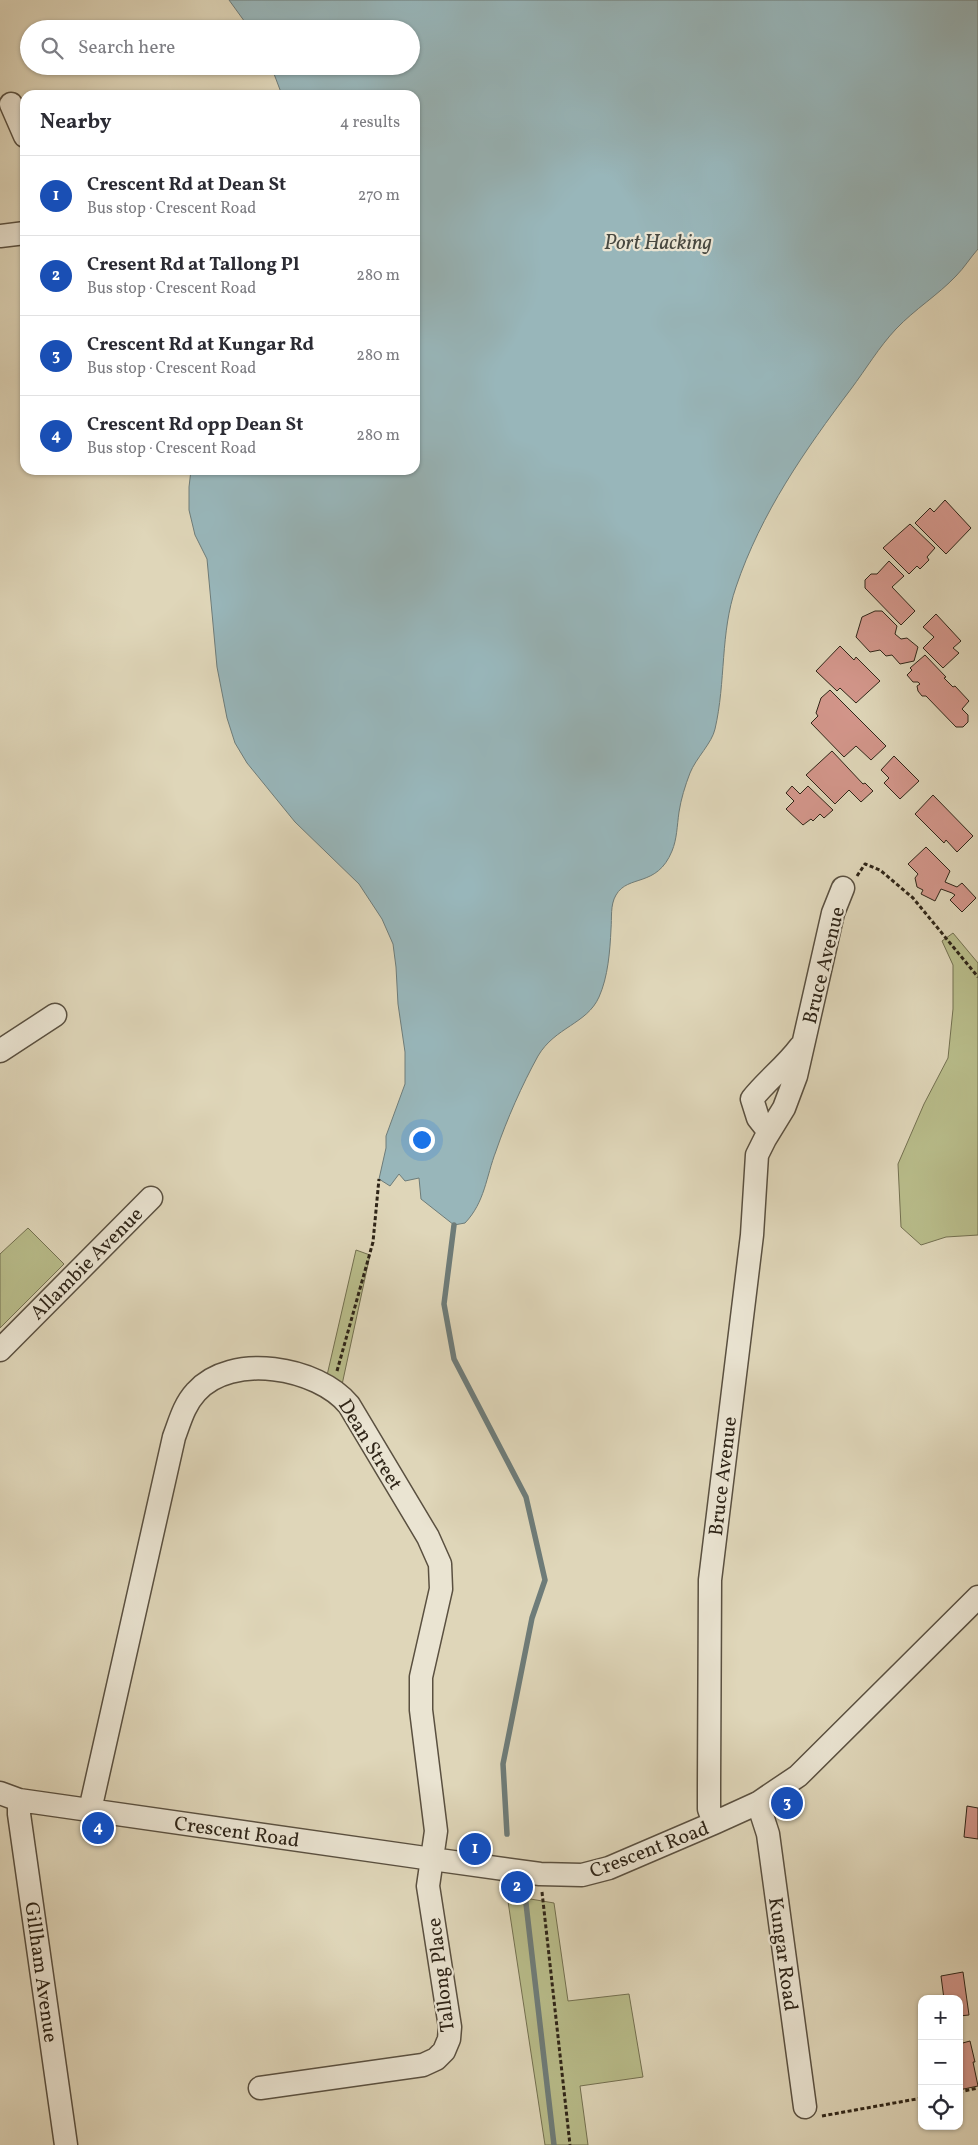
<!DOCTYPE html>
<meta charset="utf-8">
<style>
body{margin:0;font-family:Vollkorn,serif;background:#f7f7f7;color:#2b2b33}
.controls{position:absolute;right:15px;bottom:15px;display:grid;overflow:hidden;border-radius:10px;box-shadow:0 1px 4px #0004}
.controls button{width:45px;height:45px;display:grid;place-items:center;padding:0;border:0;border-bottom:1px solid #e1e1e2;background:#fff;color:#2b2b33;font:25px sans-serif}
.you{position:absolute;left:421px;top:1139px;width:18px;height:18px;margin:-12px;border:4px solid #fff;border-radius:50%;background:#1a73e8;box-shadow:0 0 0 8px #1a73e833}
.badge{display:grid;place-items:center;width:32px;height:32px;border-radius:50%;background:#8f2418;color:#fff;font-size:16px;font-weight:700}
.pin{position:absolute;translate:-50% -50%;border:2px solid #fff;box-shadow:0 1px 5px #0006}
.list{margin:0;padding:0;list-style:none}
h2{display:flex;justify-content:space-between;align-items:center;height:65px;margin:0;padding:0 20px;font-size:21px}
h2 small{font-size:16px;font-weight:400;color:#7c7c81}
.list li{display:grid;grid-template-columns:32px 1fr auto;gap:15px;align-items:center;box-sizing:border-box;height:80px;padding:0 20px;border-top:1px solid #e1e1e2}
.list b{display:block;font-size:19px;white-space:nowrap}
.list p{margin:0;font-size:16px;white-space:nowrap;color:#7c7c81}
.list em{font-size:16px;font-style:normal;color:#7c7c81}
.icon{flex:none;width:28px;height:28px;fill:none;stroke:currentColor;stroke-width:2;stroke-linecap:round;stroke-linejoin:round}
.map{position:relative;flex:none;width:978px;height:2145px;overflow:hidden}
.search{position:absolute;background:#fff;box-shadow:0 1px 4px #0004;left:20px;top:20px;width:400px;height:55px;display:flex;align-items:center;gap:12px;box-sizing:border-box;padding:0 18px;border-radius:28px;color:#7c7c81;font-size:19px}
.panel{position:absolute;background:#fff;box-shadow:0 1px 4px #0004;left:20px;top:90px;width:400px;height:385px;border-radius:15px}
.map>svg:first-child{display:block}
</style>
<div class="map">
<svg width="978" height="2145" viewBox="0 0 978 2145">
<rect width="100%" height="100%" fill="#dfd6b9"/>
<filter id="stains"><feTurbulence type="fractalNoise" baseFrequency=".004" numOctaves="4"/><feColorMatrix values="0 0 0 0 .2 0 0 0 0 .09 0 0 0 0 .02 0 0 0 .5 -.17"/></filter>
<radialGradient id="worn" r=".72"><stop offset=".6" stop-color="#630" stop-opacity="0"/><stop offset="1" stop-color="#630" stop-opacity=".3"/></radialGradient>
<path fill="#b8bc8a" stroke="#737050" d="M953 933 978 963V1235L946 1237 921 1245 901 1227 898 1164 924 1104 948 1058 953 1009V965L942 941Z
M28 1228 64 1264 0 1328V1254Z
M356 1250 370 1255 340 1394 325 1384Z
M507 1895 554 1903 568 2001 629 1994 643 2077 580 2086 588 2145H545Z"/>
<path fill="#98b6ba" stroke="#6e7c79" d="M229 0H978V249C970 258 964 268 956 276 938 295 915 309 896 329 879 347 866 369 851 389 805 450 761 513 736 587 720 633 726 682 715 729 712 743 696 758 690 773 685 786 681 799 679 812 677 826 677 839 672 851 657 888 628 874 616 895 610 905 612 918 611 929 610 951 608 977 599 997 587 1024 555 1027 538 1056 522 1085 507 1119 496 1151 486 1177 485 1202 465 1223L454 1225 421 1199 419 1178 405 1181 399 1174 390 1186 379 1179 386 1148V1136L405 1084V1052L398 1004 396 967 393 944 382 919 359 884 295 822 247 763 235 743 227 718 217 667 207 559 195 535 189 510V487L191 470H415V95H282L271 66H411V29H250Z"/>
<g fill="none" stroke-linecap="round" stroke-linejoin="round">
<path stroke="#6e7c79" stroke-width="5.5" d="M454 1225 444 1304 454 1359 526 1497 545 1580 532 1618 503 1764 507 1834
M525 1895 554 2145"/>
</g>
<path fill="#d3968b" stroke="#2e2417" d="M945 500 971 528 946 554 915 523 930 508 934 512Z
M910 524 935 548 927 557 929 560 920 569 917 566 909 574 883 548Z
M889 561 904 576 892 587 915 611 901 625 865 588V580L871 574H877Z
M875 611H882L897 626 895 634 901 639 907 638 918 647 914 661 900 664 892 655 886 656 880 650 870 652 856 637 862 617Z
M936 614 961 641 953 648 959 653 943 668 923 648 934 637 923 627Z
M840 646 854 660 856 657 880 681 856 703 840 688 837 691 816 671Z
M925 655 946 677 944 678 953 687 955 686 969 701 962 709 968 715V722L963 727H956L926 696H922L918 691 917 686 920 684 918 682H913L907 675 912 670 910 668Z
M830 690 886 746 871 760 856 746 844 757 811 723 818 716 816 713 821 698Z
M832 751 863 784 865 783 873 791 861 802 849 790 835 804 806 775Z
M894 756 919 781 900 799 884 783 889 778 881 770Z
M792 786 800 794 808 786 833 810 824 818 820 814 813 821 811 819 803 825 786 809 794 801 786 793Z
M933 795 973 836 957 852 946 840 944 843 915 814Z
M926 847 950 871 945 882 957 887 962 883 976 898 962 912 950 900 955 895 952 893 941 889 935 901 921 894 923 890 917 887 915 878 918 874 908 864Z
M967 1806 978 1808V1839L964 1837Z
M963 1972 969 2015 959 2016V1999H944L941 1976Z
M970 2041 975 2062H973L978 2086 959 2090V2044Z"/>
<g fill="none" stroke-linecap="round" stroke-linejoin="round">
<g stroke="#5a5040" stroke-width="25">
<path id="minor" d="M11 104 25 136
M0 236 25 233
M0 1051 55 1015
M769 1132 758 1118 752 1099C767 1080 785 1067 800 1047
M0 1350 151 1198
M0 1793 19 1800 432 1859 540 1874 582 1875 609 1868 714 1823 758 1803 798 1776 978 1597
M19 1800V1814L66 2145
M758 1803 768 1834 805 2107
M90 1810 174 1437C180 1421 184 1405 196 1392 231 1352 318 1367 349 1405L428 1537 440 1564 441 1589 421 1677V1710L436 1831 428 1886 450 2027 449 2039 444 2051 436 2059 423 2065 260 2088
M714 1823 709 1809V1785L710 1580 752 1235 757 1155 765 1139 784 1108 796 1076 833 913 843 888"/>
</g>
<path stroke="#2e2417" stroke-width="3" stroke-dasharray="4 2.5" stroke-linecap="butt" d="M857 876 865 864 880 870 913 898 978 977
M337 1371 373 1242 379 1179
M542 1892 570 2145
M959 2092 978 2088
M822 2116 922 2098"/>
<use href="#minor" stroke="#eae4d2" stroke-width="22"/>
</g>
<g text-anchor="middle" stroke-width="4.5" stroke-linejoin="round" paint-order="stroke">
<g font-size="20" fill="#2e2417" stroke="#eae4d2">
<text transform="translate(823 965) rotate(-76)" y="7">Bruce Avenue</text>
<text transform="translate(86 1263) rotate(-45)" y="7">Allambie Avenue</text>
<text transform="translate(371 1444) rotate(58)" y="7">Dean Street</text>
<text transform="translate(722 1476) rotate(-83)" y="7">Bruce Avenue</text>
<text transform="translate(237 1831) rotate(8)" y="7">Crescent Road</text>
<text transform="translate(649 1849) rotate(-21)" y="7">Crescent Road</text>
<text transform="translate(784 1954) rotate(82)" y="7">Kungar Road</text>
<text transform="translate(42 1972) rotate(82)" y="7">Gillham Avenue</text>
<text transform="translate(440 1975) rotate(-97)" y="7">Tallong Place</text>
</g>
<g font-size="21" font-style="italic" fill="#484840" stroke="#eae4d2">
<text x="658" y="249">Port Hacking</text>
</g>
</g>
<rect width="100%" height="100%" filter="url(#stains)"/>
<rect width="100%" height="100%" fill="url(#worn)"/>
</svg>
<div class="controls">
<button>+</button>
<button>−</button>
<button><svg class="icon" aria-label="locate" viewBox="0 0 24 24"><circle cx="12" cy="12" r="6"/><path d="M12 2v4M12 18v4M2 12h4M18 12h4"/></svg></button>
</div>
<div class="you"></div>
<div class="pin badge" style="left:475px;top:1849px;background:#1a4fb4">1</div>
<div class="pin badge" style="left:517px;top:1887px;background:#1a4fb4">2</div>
<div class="pin badge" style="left:787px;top:1803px;background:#1a4fb4">3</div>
<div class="pin badge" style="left:98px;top:1828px;background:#1a4fb4">4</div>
<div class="search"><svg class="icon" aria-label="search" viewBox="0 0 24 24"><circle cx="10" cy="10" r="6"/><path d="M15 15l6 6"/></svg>Search here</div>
<section class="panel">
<h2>Nearby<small>4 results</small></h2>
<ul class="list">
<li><span class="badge" style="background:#1a4fb4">1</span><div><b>Crescent Rd at Dean St</b><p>Bus stop · Crescent Road</p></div><em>270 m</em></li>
<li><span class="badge" style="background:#1a4fb4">2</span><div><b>Cresent Rd at Tallong Pl</b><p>Bus stop · Crescent Road</p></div><em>280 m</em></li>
<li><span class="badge" style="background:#1a4fb4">3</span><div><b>Crescent Rd at Kungar Rd</b><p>Bus stop · Crescent Road</p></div><em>280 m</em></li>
<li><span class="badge" style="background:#1a4fb4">4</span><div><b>Crescent Rd opp Dean St</b><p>Bus stop · Crescent Road</p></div><em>280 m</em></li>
</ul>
</section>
</div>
